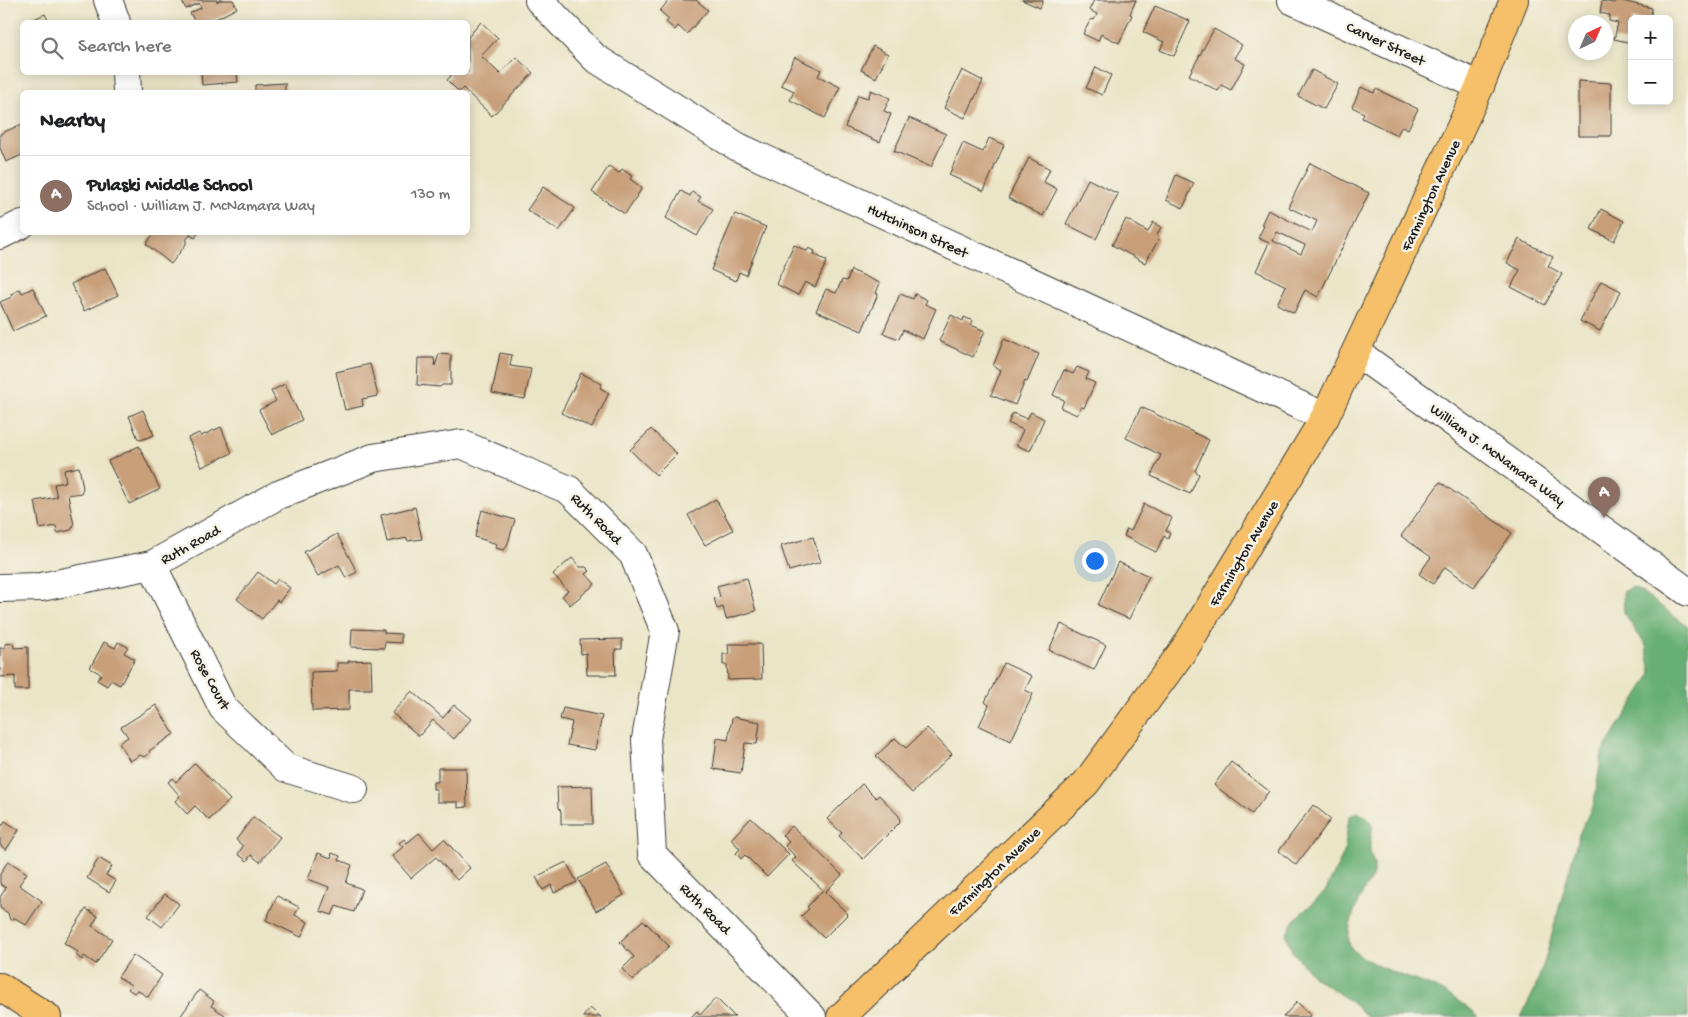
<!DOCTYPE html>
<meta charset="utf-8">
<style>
body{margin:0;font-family:"Gochi Hand",sans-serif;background:#f2f2f2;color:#202124}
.controls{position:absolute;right:15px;top:15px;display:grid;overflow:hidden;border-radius:8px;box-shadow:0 2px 12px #0003}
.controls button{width:45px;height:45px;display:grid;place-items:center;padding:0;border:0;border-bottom:1px solid #e0e0e0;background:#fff;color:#202124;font:25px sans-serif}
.compass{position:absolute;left:1568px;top:15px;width:45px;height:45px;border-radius:50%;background:#fff;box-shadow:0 2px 12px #0003;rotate:44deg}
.you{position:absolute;left:1094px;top:560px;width:18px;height:18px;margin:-12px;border:4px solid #fff;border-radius:50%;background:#1a73e8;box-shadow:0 0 0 8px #1a73e833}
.badge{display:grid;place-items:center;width:32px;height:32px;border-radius:50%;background:#d93025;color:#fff;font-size:16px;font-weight:700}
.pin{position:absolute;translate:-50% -41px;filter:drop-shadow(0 1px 2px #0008)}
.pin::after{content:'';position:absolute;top:26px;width:18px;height:15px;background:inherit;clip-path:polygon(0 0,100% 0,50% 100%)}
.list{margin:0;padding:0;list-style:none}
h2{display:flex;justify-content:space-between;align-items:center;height:65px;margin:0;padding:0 20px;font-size:21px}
h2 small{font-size:16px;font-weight:400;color:#757577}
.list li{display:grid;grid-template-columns:32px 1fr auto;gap:15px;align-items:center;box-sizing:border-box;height:80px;padding:0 20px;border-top:1px solid #e0e0e0}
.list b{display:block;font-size:19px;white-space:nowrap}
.list p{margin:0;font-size:16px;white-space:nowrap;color:#757577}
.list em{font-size:16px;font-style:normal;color:#757577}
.icon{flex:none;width:28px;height:28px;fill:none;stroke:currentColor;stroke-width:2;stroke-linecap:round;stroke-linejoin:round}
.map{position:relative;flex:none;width:1688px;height:1017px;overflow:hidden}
.search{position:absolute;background:#fff;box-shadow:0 2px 12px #0003;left:20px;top:20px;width:450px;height:55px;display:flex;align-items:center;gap:12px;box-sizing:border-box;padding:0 18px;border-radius:8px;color:#757577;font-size:19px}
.panel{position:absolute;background:#fff;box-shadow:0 2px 12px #0003;left:20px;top:90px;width:450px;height:145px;border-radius:8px}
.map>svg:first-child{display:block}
</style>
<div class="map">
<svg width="1688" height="1017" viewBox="0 0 1688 1017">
<rect width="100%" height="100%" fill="#f7f3e8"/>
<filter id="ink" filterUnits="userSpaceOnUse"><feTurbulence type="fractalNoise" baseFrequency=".02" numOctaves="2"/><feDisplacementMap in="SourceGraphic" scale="10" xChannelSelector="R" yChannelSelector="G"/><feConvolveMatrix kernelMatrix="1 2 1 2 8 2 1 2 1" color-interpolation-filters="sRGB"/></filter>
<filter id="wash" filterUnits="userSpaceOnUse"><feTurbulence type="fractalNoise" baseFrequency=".0096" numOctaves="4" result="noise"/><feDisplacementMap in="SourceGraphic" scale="20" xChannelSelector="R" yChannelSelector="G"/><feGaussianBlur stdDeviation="1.12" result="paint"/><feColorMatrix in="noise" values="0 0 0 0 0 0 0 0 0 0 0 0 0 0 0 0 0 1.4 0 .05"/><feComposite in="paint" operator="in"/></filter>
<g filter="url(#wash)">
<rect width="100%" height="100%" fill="#ebe5c7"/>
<path fill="#67af75" stroke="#426648" d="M1632 587C1652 596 1668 614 1688 626V1017H1521L1534 991 1545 960 1579 834 1594 803 1602 752 1648 680 1651 672 1646 646 1624 613 1623 592Z
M1357 812C1381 823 1369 831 1370 850 1370 856 1375 862 1374 868 1373 879 1368 883 1363 892 1357 902 1346 930 1349 943 1352 960 1412 979 1428 985 1436 988 1444 993 1452 997 1461 1002 1470 1010 1479 1017H1368L1350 1001 1314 977 1292 951 1286 935 1294 920 1325 892 1344 853 1349 817Z"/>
<g id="blocks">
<path fill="#c89f79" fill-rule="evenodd" d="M181 0H217V2L220 0H233L237 8 210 22H195L190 13 201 8 199 3 186 9Z
M669 0H696L708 10 687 34 678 26 675 30 666 22 669 19 660 11Z
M1022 0H1043L1040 8Z
M1094 0H1136L1130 14 1132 15 1119 43 1101 34 1098 41 1083 34 1091 19 1094 20 1097 14 1089 10Z
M1618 0 1652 8 1650 19H1632V43L1614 39 1618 23 1609 21 1610 15 1600 13 1602 1 1613 3Z
M1155 6 1190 21 1174 56 1160 50 1164 42 1143 32Z
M45 14 49 22H27Z
M481 22 498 38 481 56 500 74 516 57 533 73 492 116 463 88 459 92 447 80 451 76 447 72H468V37Z
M1214 29 1242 45 1234 58 1245 64 1231 90 1221 85 1218 91 1189 75Z
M873 46 888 54 876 78 861 70Z
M795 57 821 70 818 76 840 87 825 118 790 100 794 91 781 85Z
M1096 67 1111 75 1102 95 1086 88Z
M962 70 983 81 965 118 944 108Z
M1312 70 1338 84 1324 109 1298 96Z
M201 72H237L238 82 202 85Z
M1578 81 1611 83V136H1578Z
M285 83V92H255V85Z
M1361 87 1374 93 1376 89 1418 109 1408 129 1402 126 1397 135 1362 118 1364 113 1352 107Z
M871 90 890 98 884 111 891 114 880 142 845 127 858 95 868 98Z
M909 118 946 134 931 167 894 151Z
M22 124V155L6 162 0 148V134Z
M989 138 1004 145 984 191 949 175 963 143 983 152Z
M1029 158 1050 169 1044 182 1057 189 1043 216 1008 198Z
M1310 163 1369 193 1318 297 1305 290 1294 313 1277 304 1286 286 1256 271 1269 243 1258 238 1264 226 1261 225 1268 210 1312 232 1317 221 1288 207ZM1277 232 1305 245 1301 254 1273 241Z
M609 166 619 173 622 169 632 176 630 179 642 188 625 214 592 192Z
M1176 175 1194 183 1183 208 1166 200Z
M1088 179 1118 194 1096 239 1066 224Z
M543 187 575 208 559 231 527 210Z
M681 191 690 196 692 192 701 197 698 201 713 209 697 236 666 218Z
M1601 209 1624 221 1614 241 1591 229Z
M735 214 766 227 746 275 739 272 736 281 711 270Z
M1126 219 1148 232 1153 222 1161 227 1157 235 1159 239 1145 263 1112 245Z
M155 232H199L195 238 190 235 186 240V244L171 264 146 244Z
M1519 239 1553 257 1548 266 1562 274 1545 305 1511 287 1520 270 1507 263Z
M794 245 807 251 809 248 815 251 814 254 827 261 815 287 805 282 798 295 776 284Z
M105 268 118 295 84 311 71 284Z
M851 270 880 283 876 293 878 294 862 331 816 311 826 289 836 293 842 280 847 281Z
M1601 281 1621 291 1600 331 1580 321Z
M33 288 46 316 13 331 0 302 12 297 11 294 20 289 22 293Z
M900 294 913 299 915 294 927 300 925 304 936 309 923 339 903 330 899 339 883 333Z
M951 315 963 321 964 317 973 321 971 325 985 331 973 357 939 341Z
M1004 339 1039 354 1027 382 1025 381 1015 405 991 395 1001 370 993 366Z
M500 353 512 355 510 366 531 369 525 399 492 393Z
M439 354 451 355V385H442L440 387 417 385 418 358H434L435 366Z
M370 364 378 396 362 399 363 406 345 410 336 372Z
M1077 367 1089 372 1086 379 1095 383 1084 408 1081 407 1077 415 1061 408 1064 400 1053 395 1064 370 1073 374Z
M581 373 602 384 600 388 609 393 592 428 561 413Z
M285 384 302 420 272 435 259 410 276 401 271 391Z
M1141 407 1209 440 1195 471 1199 474 1190 494 1151 476 1161 455 1126 438Z
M143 410 154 435 141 440 138 439 129 416Z
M1031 412 1044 419 1030 451 1016 445 1023 430 1008 423 1013 413 1027 419Z
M221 427 232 453 202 467 188 438 199 433 201 436Z
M651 429 677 454 656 475 630 450Z
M139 446 160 489 129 504 108 461Z
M79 467 83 488 81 493 68 495 74 525 71 530 57 533 56 526 40 529 35 501 57 497 54 484 66 482 64 470Z
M1440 482 1512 533 1474 587 1445 567 1433 584 1419 574 1431 557 1401 536Z
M716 499 733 530 705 545 688 515Z
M1144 504 1172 518 1166 531 1170 533 1168 539 1164 536 1156 552 1124 536 1127 529 1131 531Z
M415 507 422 539 408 541 407 538 387 542 381 515Z
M482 510 515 520 507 546 504 550 495 548 497 544 475 537Z
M337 534 357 572 346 578 339 565 318 576 304 552Z
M813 537 821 562 789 571 781 546Z
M572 558 580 567H586L590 571 586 574 595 584 570 605 562 596 568 591 553 574Z
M1118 562 1149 576 1129 619 1098 605Z
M258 572 274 584 278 579 290 588 279 602 277 600 262 619 237 599Z
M747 578 756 611 726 619 723 607 717 609 714 598 720 597 717 586Z
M1061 624 1106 645 1094 670 1049 650Z
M352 629 384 630V633L401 634V643L385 642 384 648 351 647Z
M622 639V649H615L616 675H587L586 653 581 654 580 640Z
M104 642 115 648 118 642 128 647 124 653 135 659 120 685 111 680 107 686 97 680 101 674 90 668Z
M13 643 14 648 28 647V690H15V676L0 677V648H5V644Z
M728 644H761L762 679 728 680 727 665H723V654H729Z
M371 660 372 689H349V710L312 711 311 672 337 671V663H348V661Z
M1004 663 1032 676 1025 690 1033 694 1011 741 979 726 989 705 985 702Z
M412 691 443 718 454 705 471 719 454 739 433 720 419 736 392 713Z
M156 705 174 734 149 751 150 753 145 757 140 755 130 761 119 743 128 737 121 727Z
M563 708 602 716 595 750 567 745 572 722 560 719Z
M734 717 760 722 757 744 745 743 741 773 713 769 717 738 728 740 732 719Z
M927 728 952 754 912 793 876 756 895 738 906 748Z
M1231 762 1269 791 1252 814 1214 785Z
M195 763 230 800 209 820 195 806 187 814 175 801 180 796 168 782 173 778 176 782Z
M438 768H466L467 807 458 808V802H437V789H433V782H438Z
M862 784 876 798 879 795 899 816 900 822 863 859 839 836 842 833 827 819Z
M592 786 593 824H561V811L558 808 557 787Z
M1313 805 1331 819 1296 865 1279 851Z
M253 817 280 837 260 862 251 855 247 861 238 854 243 846 236 840Z
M751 818 789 854 767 877 745 855 741 859 736 853 740 849 731 839Z
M5 821 19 830 6 850 0 845V829Z
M792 826 842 875 825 892 848 914 824 938 801 916 809 909 807 907 823 890 792 861 796 857 785 846 789 842 782 835Z
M419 833 433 849 444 839 470 868 457 880 436 857 411 878 392 856 403 847 399 843 404 839 407 843Z
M318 853 331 858 332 853 340 856 339 860 352 865 346 883 362 889 354 912 336 906 332 915 320 911 329 887 308 879Z
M99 858 112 866 106 875 116 881 109 892 87 878Z
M8 861 27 873 19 885 42 901 26 925 15 918 10 920 8 913 0 908V897L6 888 0 884V874Z
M566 862 577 882 554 893 551 885 543 890 536 877Z
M606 864 624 895 596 911 578 879Z
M165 894 179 904 162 927 148 916Z
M277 896 299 907 295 915 308 922 301 937 266 920Z
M86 909 98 916 92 926 112 939 96 964 84 956 82 960 76 955 78 952 64 943Z
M643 920 669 946 633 980 622 969 634 957 620 942Z
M133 955 162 975 148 997 137 990 134 993 128 989 131 985 118 977Z
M199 990 214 1001 211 1006 225 1015 223 1017H180Z
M716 998 735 1017H691L697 1011 700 1015Z
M1297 1002 1310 1014 1309 1017H1283Z
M590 1008 601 1017H583Z"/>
</g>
</g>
<g filter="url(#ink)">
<use href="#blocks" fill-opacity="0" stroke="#3b3a36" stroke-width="1"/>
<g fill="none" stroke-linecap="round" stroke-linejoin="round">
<g stroke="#3b3a36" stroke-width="30">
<path id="minor" d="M108 0 116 22
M539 0 595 58 738 147 1325 417
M1292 0 1480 86
M126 72 127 92
M0 235 22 224
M1356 352 1688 592
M152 565 223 708 286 768 354 789
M0 588 41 587 152 565 278 495 373 458 461 444 569 490 633 554 665 631 646 739 652 854 812 1017"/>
</g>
<g stroke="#3b3a36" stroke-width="30">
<path id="major" d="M0 987 47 1017
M841 1017 1086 783 1185 648 1325 417 1480 86 1514 0"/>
</g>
<use href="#minor" stroke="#fff" stroke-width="28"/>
<use href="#major" stroke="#f6c06b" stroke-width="28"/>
</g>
</g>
<g text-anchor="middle" stroke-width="5" stroke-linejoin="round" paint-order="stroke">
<g font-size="15" fill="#1c1c1c" stroke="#f7f3e8">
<text transform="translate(1386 43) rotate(25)" y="5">Carver Street</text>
<text transform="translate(1430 195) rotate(-65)" y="5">Farmington Avenue</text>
<text transform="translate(918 230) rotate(25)" y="5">Hutchinson Street</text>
<text transform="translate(1498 454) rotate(36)" y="5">William J. McNamara Way</text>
<text transform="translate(597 518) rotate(45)" y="5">Ruth Road</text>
<text transform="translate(190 544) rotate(-29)" y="5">Ruth Road</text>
<text transform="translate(1243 553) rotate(-59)" y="5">Farmington Avenue</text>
<text transform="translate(211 679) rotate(61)" y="5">Rose Court</text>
<text transform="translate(994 871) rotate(-44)" y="5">Farmington Avenue</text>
<text transform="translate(706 908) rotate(45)" y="5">Ruth Road</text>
</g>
</g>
</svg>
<div class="controls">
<button>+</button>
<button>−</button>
</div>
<svg class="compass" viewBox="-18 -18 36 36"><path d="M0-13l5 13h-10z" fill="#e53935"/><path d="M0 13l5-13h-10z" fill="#757577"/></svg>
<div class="you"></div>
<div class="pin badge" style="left:1604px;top:518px;background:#8d6e63">A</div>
<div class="search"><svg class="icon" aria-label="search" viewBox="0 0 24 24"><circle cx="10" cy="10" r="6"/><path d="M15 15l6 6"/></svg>Search here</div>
<section class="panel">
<h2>Nearby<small></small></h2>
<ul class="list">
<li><span class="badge" style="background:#8d6e63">A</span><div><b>Pulaski Middle School</b><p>School · William J. McNamara Way</p></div><em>130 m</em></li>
</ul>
</section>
</div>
